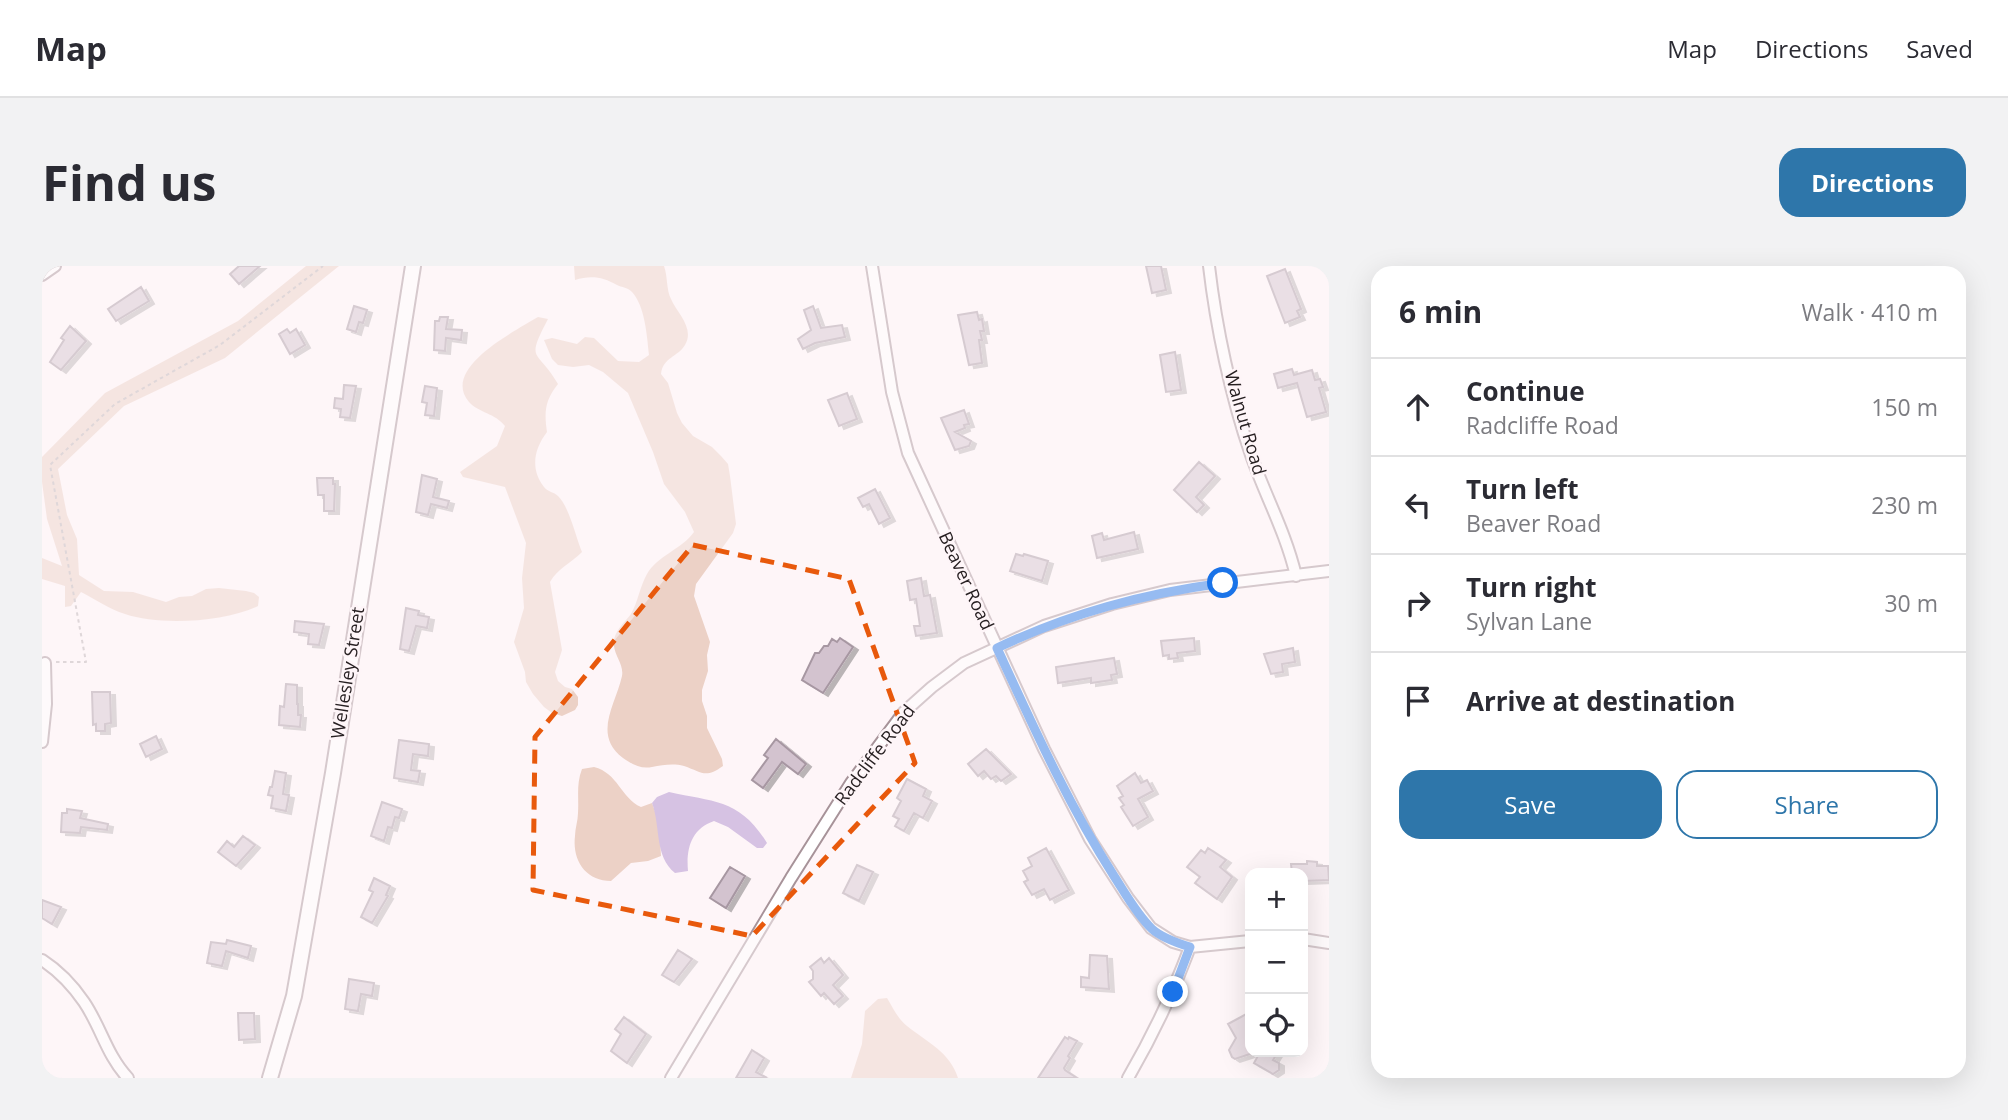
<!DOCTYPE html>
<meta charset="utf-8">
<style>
body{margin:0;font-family:"Open Sans",sans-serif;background:#f2f2f3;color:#2b2b33}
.controls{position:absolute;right:21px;bottom:21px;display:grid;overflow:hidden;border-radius:14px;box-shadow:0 7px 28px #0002}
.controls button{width:63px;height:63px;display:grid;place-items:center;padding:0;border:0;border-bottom:2px solid #e1e1e2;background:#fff;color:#2b2b33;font:35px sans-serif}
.stop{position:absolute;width:21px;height:21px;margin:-16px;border:5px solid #1a73e8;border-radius:50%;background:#fff}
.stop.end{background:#1a73e8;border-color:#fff;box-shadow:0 2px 7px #0008}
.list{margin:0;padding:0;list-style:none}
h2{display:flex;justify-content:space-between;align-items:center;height:91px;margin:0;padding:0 28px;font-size:30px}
h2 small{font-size:23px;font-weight:400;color:#7c7c81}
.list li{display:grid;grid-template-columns:46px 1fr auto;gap:21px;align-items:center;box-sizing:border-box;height:98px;padding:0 28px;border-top:2px solid #e1e1e2}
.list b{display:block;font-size:26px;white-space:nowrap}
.list p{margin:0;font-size:23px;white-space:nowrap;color:#7c7c81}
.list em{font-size:23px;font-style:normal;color:#7c7c81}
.actions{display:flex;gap:14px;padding:21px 28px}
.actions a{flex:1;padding:16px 0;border:2px solid #2e76aa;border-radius:21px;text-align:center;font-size:24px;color:#2e76aa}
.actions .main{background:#2e76aa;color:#fff}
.icon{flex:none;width:38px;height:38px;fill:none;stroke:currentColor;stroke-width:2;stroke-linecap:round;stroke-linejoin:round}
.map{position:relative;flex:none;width:1287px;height:812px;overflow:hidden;border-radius:21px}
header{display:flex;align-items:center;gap:42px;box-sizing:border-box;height:98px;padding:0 35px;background:#fff;border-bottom:2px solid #e1e1e2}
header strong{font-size:33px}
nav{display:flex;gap:38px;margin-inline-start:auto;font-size:24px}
.intro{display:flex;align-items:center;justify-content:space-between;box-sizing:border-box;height:168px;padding:0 42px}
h1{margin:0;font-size:49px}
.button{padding:18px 32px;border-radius:21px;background:#2e76aa;color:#fff;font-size:24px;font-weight:700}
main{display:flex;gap:42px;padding:0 42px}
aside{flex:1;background:#fff;border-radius:21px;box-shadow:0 7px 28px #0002}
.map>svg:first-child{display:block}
</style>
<header>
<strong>Map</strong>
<nav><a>Map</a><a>Directions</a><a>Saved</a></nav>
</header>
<div class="intro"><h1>Find us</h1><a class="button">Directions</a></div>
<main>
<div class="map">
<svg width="1287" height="812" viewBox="0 0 1287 812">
<defs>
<filter id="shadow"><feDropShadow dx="5" dy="3" stdDeviation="0" flood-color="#0004"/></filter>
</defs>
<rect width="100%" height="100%" fill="#fef5f8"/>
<path fill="#ecd1c6" d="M264 0H297L183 92 82 140 16 203 25 249 35 273 37 309 62 325 91 326 124 336 137 331 150 330 164 323 177 322 204 325 212 327 217 331 216 340C182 356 118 360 83 348 67 343 53 333 39 326L29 340 23 341V320L0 313V292L20 300 5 253 0 216V191L63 127 196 55Z
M532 0H622C626 11 624 23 629 33 635 47 653 62 643 79 636 91 621 91 619 108L626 117 635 147 640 157 651 170 670 181 679 190 686 198 688 210 694 258 691 267 654 318 652 330 668 376 665 389 666 405 660 424V435L665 450V462L680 493 681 500C663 513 660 506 642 500 631 497 621 499 610 501 599 503 591 499 581 492 550 469 574 438 580 410 582 399 573 390 572 380 570 367 582 357 589 348 596 336 598 320 605 308 615 290 640 283 652 266L643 246 622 218 611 186 586 127 561 106 547 99 531 101 516 99 510 93 502 74 510 72 535 78 543 71 552 72 576 95 597 96 607 89C605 70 603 40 590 26 587 22 579 21 575 19 561 11 549 9 533 14Z
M496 51 506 53C483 97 495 82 516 118 503 134 502 146 505 166 492 183 488 203 502 221 506 226 512 226 516 230 527 240 534 272 540 286 529 297 515 303 508 316L520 384 513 406 516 415 523 421 530 423 536 431V439L533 444 520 450 510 447 502 441 491 428 484 416 483 406 472 376 482 342 480 312 484 277 463 221 421 211 418 206 455 180 463 160C453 147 437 147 427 136 398 102 475 64 496 51Z
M552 501C576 507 579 532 599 541L610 537 617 556 619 590 606 595 589 597 569 615C544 615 530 595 533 570 533 562 536 555 536 547 537 532 534 518 540 503Z
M845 732C851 742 856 753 865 760 885 776 908 786 916 812H809L820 778 823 745 836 733Z"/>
<path fill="#d6c2e3" d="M627 526C672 536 698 533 725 577L721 582H715L686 561 672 555C649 563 644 583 646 605L633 607C612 590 619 561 610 537L615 531Z"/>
<path fill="#d3c3cf" stroke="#a797a2" stroke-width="2" filter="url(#shadow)" d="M197 0H218L197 18 188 8Z
M1104 0H1119L1124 24 1110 27Z
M1243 3 1259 43 1255 45 1258 51 1243 57 1225 10Z
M99 21 107 35 74 55 66 43Z
M312 40 325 44 321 57 317 56 314 66 305 63Z
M771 40 779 62 800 59 803 71 773 77 761 83 756 73 769 64 762 44Z
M935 46 937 54 940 53 942 65H938L940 74H937L940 97 927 99 916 49Z
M398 51H406L404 63 420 64 419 74 404 72 403 85 392 84 393 55H397Z
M28 60 44 75 19 104 8 96 22 74 19 72Z
M245 63 248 67 254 63 263 79 248 88 237 68Z
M1133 86 1139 124 1124 126 1118 89Z
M1250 103 1252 109 1270 104 1273 114 1278 113 1281 121 1277 122 1284 146 1265 151 1255 117 1236 122 1232 108Z
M302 119 314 120 308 152 298 151 299 143 292 142 293 132 301 133Z
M383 120 395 122 392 150 383 149 385 137 380 136Z
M805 127 815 153 797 160 786 134Z
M922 144 927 158 922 159 923 162 913 166 929 175 927 180 913 184 899 152Z
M1157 196 1173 210 1154 231 1162 239 1155 246 1132 224Z
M380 209 395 213 391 231 407 235 405 242 389 238 386 249 374 246Z
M275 212H291V218H293L292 245H282V229H276Z
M833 223 848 252 837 258 827 238 821 241 816 232Z
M1092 266 1096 283 1055 292 1050 270 1060 267 1062 274Z
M974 288 981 290 982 288 1006 295 1000 315 968 305Z
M879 312 882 330 888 329 895 367 874 370 872 360H878L874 333 868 334 865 315Z
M364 342 377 345 376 349 387 351 385 362 374 360 367 385 358 383Z
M253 355 282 358 277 379 266 378 267 368 252 366Z
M798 372 811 381 781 427 760 414 773 387H777L782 380H786L790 373 795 376Z
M1152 372 1153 385 1135 387 1136 392 1127 393V389L1121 390 1119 375Z
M1251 382 1253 396 1240 398 1241 406 1229 408 1222 388Z
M1072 392 1075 408 1069 409 1070 414 1049 417V412L1016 417 1014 401Z
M244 418 255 419V438H256V449H259L258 461 237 459 238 440 242 441Z
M50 426H68L69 457 63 458V465H54V458L51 459Z
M114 470 120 483 104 491 98 478Z
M734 473 764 498 756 508 740 496 721 522 710 514 726 492 722 489Z
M357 474 387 478 386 490 371 488 369 504 378 505 376 516 352 512Z
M944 483 969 508 959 515 954 510 949 513 942 505 936 510 926 498Z
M233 505 244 507 241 528 247 529 244 545 229 542 231 530 226 529 228 521H230Z
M1093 507 1099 517 1105 514 1111 525 1096 533 1106 551 1091 560 1079 541 1082 539 1077 532 1081 530 1075 520Z
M865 513 884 523 881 530 890 535 881 552 872 547 862 565 853 560 857 553 851 550 859 535 855 532Z
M340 536 360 543 357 552 353 551 350 562 346 561 342 575 329 570Z
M25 543 40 545 38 552 66 558 65 564 39 561 38 567 19 566 20 547H25Z
M201 570 213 579 194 600 176 586 185 575 192 581Z
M1004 582 1027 624 1008 634 1002 623 990 629 982 616 986 614 981 605 990 600 986 592Z
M1166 582 1184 594 1178 601 1190 611 1175 633 1153 617 1158 611 1145 601 1159 584 1163 587Z
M1265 595 1275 596V600H1286L1287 614 1261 615V607H1250L1249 598H1265Z
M815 599 831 606 817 635 801 627Z
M688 601 703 610 684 642 668 632Z
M332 612 348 620 344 629 346 630 330 657 319 651 331 626 327 624Z
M0 634 19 641 10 658 0 652Z
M185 674 209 680 206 692 184 685 180 700 165 697 169 676 184 678Z
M636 684 650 693 632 716 620 709Z
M1048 689 1065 690 1067 723 1039 721V711L1047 712Z
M779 692 782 697 787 692 801 709 791 719 801 730 792 738 782 727 779 730 767 716 771 713V705L768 701Z
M307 713 332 717 330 730 319 728 316 745 303 743Z
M1208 746V788L1193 793 1190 791 1187 784 1194 772 1186 758Z
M196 747H212L213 773 197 774Z
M582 751 604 768 585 797 569 785 579 768 573 763Z
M1023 771 1026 773 1027 771 1035 775 1026 790 1028 792 1022 802 1023 804 1035 812H996Z
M710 784 722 792 714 806 725 812H694Z
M1218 786H1236L1231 794 1237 797V804L1231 808 1212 797Z"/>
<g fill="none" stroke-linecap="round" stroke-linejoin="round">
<g stroke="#a79399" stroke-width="14">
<path id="street" d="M830 0 850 126 866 187 1002 483 1048 573 1086 632 1109 662 1131 676 1148 681 1208 675
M1167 0C1174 61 1189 131 1209 189 1223 229 1244 267 1254 310
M0 9 13 0
M0 476 4 438 3 397
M1261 673 1287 677
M0 694C17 705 31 720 42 736 59 761 65 790 86 812
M629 812 749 612 809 517 862 446 890 421 922 397 1002 360 1070 338 1128 324 1287 305
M1086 812C1111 769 1131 727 1148 681"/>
</g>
<g stroke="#a79399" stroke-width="18">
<path id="secondary" d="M228 812 252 730 291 507 371 0"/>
</g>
<path stroke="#bab1b4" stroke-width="2" stroke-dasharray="3.5 3.5" stroke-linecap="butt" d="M14 396H44L8 199 73 138 178 79 281 0"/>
<use href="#street" stroke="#fff" stroke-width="10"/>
<use href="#secondary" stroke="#fff" stroke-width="14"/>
</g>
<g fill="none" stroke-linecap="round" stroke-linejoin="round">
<path stroke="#1a73e8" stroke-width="9" d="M1131 726 1148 681C1135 677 1120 672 1110 663 1095 649 1083 627 1072 610 1026 538 991 460 955 382 1029 347 1100 328 1181 317"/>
</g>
<path d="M0 0H1287V812H0ZM651 279 807 313 873 497 710 670 491 624 493 471Z" fill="#fef5f8" fill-opacity=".55" fill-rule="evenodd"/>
<path fill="none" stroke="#e8590c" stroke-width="5" stroke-dasharray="14 9" stroke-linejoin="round" d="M651 279 807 313 873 497 710 670 491 624 493 471Z"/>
<g text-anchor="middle" stroke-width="5" stroke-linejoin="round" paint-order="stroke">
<g font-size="18" fill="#272022" stroke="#fef5f8">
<text transform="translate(1203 157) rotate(74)" y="6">Walnut Road</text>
<text transform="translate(924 315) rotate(65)" y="6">Beaver Road</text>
<text transform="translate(306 407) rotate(-81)" y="6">Wellesley Street</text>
<text transform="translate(833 489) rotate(-53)" y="6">Radcliffe Road</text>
</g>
</g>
</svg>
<div class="controls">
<button>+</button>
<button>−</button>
<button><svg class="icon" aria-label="locate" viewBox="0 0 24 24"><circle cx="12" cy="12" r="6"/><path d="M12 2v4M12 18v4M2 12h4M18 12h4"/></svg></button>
</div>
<div class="stop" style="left:1181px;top:317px"></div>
<div class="stop end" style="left:1131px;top:726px"></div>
</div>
<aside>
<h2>6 min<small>Walk · 410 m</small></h2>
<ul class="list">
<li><svg class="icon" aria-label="ahead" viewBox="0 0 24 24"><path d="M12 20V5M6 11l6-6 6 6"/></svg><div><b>Continue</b><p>Radcliffe Road</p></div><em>150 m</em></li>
<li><svg class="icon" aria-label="left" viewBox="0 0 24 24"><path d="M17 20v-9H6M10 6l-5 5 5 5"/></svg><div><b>Turn left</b><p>Beaver Road</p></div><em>230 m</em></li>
<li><svg class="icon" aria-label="right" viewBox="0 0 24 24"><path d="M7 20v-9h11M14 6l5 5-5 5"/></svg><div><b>Turn right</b><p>Sylvan Lane</p></div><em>30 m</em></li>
<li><svg class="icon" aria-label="arrive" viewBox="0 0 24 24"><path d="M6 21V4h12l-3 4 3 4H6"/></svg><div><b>Arrive at destination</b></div></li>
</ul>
<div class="actions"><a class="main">Save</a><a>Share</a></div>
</aside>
</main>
